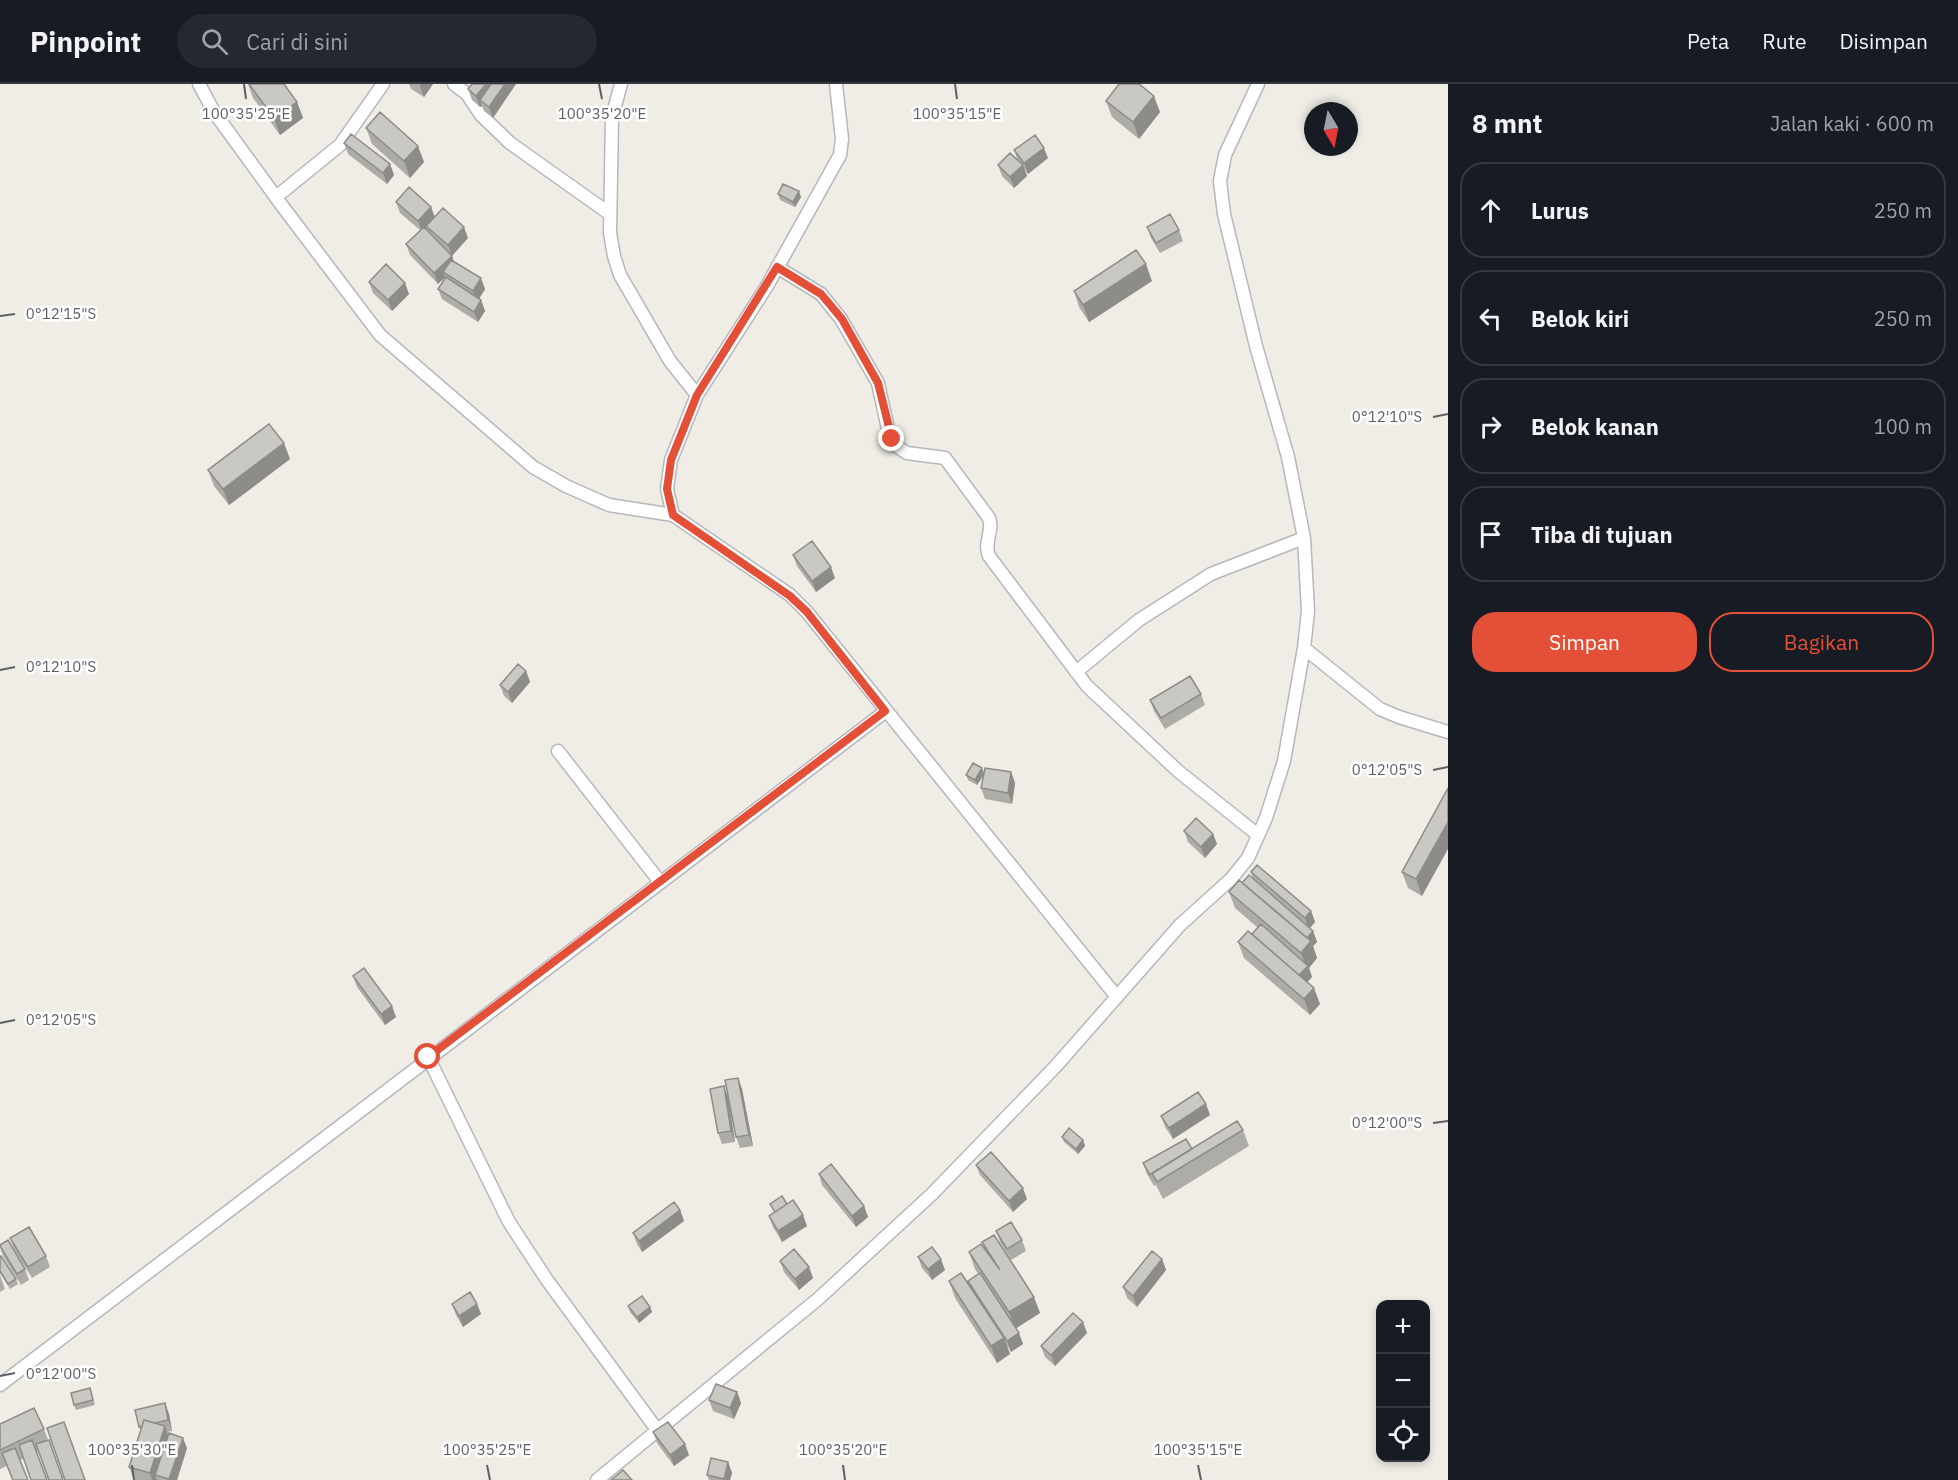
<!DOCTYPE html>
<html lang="id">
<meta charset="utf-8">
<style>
body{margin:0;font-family:"IBM Plex Sans",sans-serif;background:#242831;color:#f1f3f6}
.controls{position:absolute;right:18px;bottom:18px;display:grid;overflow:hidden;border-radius:12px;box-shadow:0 3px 9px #0003}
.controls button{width:54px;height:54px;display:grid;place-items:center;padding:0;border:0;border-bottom:2px solid #363941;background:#171b24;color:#f1f3f6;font:30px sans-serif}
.compass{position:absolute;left:1304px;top:18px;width:54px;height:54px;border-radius:50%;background:#171b24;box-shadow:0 3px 9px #0003;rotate:170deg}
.stop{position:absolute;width:18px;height:18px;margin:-14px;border:4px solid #e34f37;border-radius:50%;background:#fff}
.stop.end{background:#e34f37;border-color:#fff;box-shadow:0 2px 6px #0008}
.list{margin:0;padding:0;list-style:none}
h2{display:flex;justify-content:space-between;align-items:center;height:78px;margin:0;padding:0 24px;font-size:26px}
h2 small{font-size:20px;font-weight:400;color:#9ea1a6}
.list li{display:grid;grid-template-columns:39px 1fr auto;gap:18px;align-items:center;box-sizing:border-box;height:96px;margin:0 12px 12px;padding:0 12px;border:2px solid #363941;border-radius:24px}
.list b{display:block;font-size:22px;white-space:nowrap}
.list em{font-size:20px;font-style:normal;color:#9ea1a6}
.actions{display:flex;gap:12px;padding:18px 24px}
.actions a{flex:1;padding:14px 0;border:2px solid #e34f37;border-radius:24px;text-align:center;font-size:21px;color:#e34f37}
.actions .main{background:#e34f37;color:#fff}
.icon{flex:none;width:33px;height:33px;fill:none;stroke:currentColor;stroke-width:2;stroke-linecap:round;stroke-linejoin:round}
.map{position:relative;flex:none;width:1448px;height:1396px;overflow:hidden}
header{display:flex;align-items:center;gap:36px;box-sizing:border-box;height:84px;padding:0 30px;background:#171b24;border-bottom:2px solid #363941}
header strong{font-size:28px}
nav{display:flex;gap:33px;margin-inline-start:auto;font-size:21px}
.search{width:420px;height:54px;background:#242831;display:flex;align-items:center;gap:15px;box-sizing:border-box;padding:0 21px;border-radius:33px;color:#9ea1a6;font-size:22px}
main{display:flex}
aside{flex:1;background:#171b24}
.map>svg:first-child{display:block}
</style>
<header>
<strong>Pinpoint</strong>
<div class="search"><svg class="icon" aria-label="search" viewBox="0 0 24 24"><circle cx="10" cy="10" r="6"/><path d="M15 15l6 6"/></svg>Cari di sini</div>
<nav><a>Peta</a><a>Rute</a><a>Disimpan</a></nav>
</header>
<main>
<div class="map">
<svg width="1448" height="1396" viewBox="0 0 1448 1396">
<rect width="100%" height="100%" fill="#efede6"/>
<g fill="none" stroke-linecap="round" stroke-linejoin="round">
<g stroke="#b6b7bc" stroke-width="15">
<path id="minor" d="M199 0 214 28 283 123 380 251 533 383 566 402 609 421 673 431 790 511 807 528 1117 913
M454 0 467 10 481 31 510 59 610 130
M621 0 612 33 610 149 614 172 620 191 670 277 697 311
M276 113 340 61 383 0
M777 183 821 210 841 235 878 299 888 345 896 362 907 369 945 374 989 434C994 447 983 458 989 472L1087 602 1178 687 1258 751
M673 431 667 405 671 376 697 311 767 202 840 71 842 55 836 0
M1304 564 1380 625 1399 633 1448 648
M1076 588 1139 536 1211 490 1304 454
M558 667 660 798
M428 973 509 1138 547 1196 658 1347
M0 1301 886 627
M597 1396 818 1215 932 1110 1056 982 1180 841 1231 795 1248 774 1266 734 1284 677 1304 564 1308 527 1304 454 1288 373 1256 262 1224 130 1220 97 1225 71 1258 0"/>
</g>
<use href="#minor" stroke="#fff" stroke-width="12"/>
</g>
<path fill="#aeaca7" d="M248 0H284L297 18 303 34 280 51 253 14Z
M409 0H433L424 13 411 5Z
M472 0H516L493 34 484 27 482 22 480 23 472 16 468 5Z
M1106 17 1160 28 1139 55 1112 33Z
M366 44 424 78 410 94 372 60Z
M344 59 390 80 394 91 387 100 348 70Z
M1014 66 1048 74 1028 90 1024 84 1027 92 1014 104 1002 92 998 81 1018 77Z
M778 110 801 113 795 123 780 116Z
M396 118 431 123 435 133 468 154 452 171 454 178 485 205 479 215 481 216 485 227 478 238 442 215 438 205 445 193 438 200 410 171 406 160 420 146 400 129Z
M1147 143 1179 146 1183 157 1160 169 1151 154Z
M1152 197 1089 238 1079 223 1074 207Z
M369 198 409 210 392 227 373 209Z
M290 375 229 421 214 402 208 386Z
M793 471 835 494 816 508 797 482Z
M526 587 530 598 512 619 504 612 500 601Z
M1201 610 1205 621 1165 645 1154 627 1150 616Z
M982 684 984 689 1011 688 1015 699 1012 720 985 715 981 704 984 691 977 701 968 696 966 691Z
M1448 704 1422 812 1408 804 1402 788Z
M1184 747 1213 750 1217 760 1205 774 1188 758Z
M1251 788 1311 827 1315 838 1310 844 1313 847 1317 858 1313 862 1317 874 1309 884 1312 893 1307 898 1320 920 1310 931 1244 874 1238 858 1252 850 1258 844 1235 824 1229 808 1242 799 1253 795Z
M353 892 396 933 385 941 357 903Z
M738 994 742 1005 753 1062 740 1064 736 1053Z
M728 1013 735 1058 722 1060 718 1049Z
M1210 1031 1173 1055 1165 1043 1161 1032Z
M1243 1046 1249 1062 1163 1115 1156 1101 1154 1102 1147 1090 1143 1079 1192 1065Z
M1062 1053 1083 1056 1085 1062 1078 1070 1064 1058Z
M976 1081 1027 1115 1013 1128 980 1091Z
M819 1090 864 1122 868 1133 856 1143 822 1101Z
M770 1120H787L807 1142 782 1158 773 1143 769 1132 774 1128Z
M680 1126 684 1137 642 1168 637 1160 633 1149Z
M996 1147 1022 1156 1026 1167 1011 1176 1000 1158Z
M10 1154 46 1172 50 1183 32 1194 14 1165Z
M982 1158 1040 1229 1016 1244 1023 1260 1011 1268 1007 1261 1010 1270 997 1279 955 1214 949 1197 969 1201 968 1197 978 1190 975 1185 969 1168 985 1165Z
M0 1163 25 1185 29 1196 21 1201 3 1172Z
M0 1172 16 1195 18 1200 10 1205 0 1189Z
M918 1173 945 1186 932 1196 922 1184Z
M1162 1175 1166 1186 1137 1223 1127 1214 1123 1203Z
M780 1177 809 1183 813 1194 799 1206 784 1188Z
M0 1191 5 1205 0 1208Z
M452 1220H477L481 1230 463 1243 456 1231Z
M628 1222 650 1223 652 1228 639 1239 630 1228Z
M1087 1249 1055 1282 1045 1273 1041 1262Z
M90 1304 95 1321 76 1326 74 1321Z
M737 1308 741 1319 734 1335 713 1327 709 1316Z
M165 1319 169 1330 172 1347 167 1348 168 1352 187 1364 177 1396H134L129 1383 141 1347 139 1343Z
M0 1340 44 1345 48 1356 39 1367 20 1376 28 1396H12L7 1382 0 1385Z
M653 1348 689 1371 674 1382 657 1359Z
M728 1378 732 1389 730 1396H709L707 1391Z"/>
<path fill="#8d8c88" d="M421 0H433L424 13 420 2Z
M486 0H499L480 16 482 22 480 23 476 12Z
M505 0H516L493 34 489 23Z
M1154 12 1160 28 1139 55 1133 38Z
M297 18 303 34 280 51 274 34Z
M418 62 424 78 410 94 404 77Z
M1044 64 1048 74 1028 90 1024 79Z
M390 80 394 91 387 100 383 89Z
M1023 81 1027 92 1014 104 1010 93Z
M799 107 801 113 795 123 793 118Z
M431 123 435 134 422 148 418 137Z
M464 143 468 154 452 172 448 161Z
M452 172 456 183 443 188 445 193 438 200 434 189Z
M1146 180 1152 197 1089 238 1083 221Z
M481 194 485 205 477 218 473 207Z
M405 199 409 210 392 227 388 216Z
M481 216 485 227 478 238 474 228Z
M284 359 290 375 229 421 223 405Z
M831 483 835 494 816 508 812 497Z
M526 587 530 598 512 619 508 608Z
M982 684 984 690 977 701 975 696Z
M1011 688 1015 699 1012 720 1008 709Z
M1448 738V765L1422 812 1416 795Z
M1213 750 1217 760 1205 774 1201 763Z
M1311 827 1315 838 1309 845 1305 834Z
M1313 847 1317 858 1313 862 1317 874 1309 884 1312 893 1303 903 1299 892 1306 883 1301 869 1306 855Z
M1314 904 1320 920 1310 931 1304 915Z
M392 922 396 933 385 941 381 930Z
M738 994 742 1005 753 1062 749 1051Z
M724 1002 728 1013 735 1058 731 1047Z
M1206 1020 1210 1031 1173 1055 1169 1044Z
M1083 1056 1085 1062 1078 1070 1076 1065Z
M1023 1104 1027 1115 1013 1128 1009 1117Z
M864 1122 868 1133 856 1143 852 1132Z
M680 1126 684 1137 642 1168 639 1157Z
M803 1131 807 1142 782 1158 778 1147Z
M941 1175 945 1186 932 1196 928 1185Z
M1162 1175 1166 1186 1137 1223 1133 1212Z
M809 1183 813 1194 799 1206 795 1195Z
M1034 1213 1040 1229 1015 1245 1009 1228Z
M477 1220 481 1230 463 1243 459 1232Z
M650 1223 652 1228 639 1239 637 1233Z
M1083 1238 1087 1249 1055 1282 1051 1271Z
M1019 1249 1023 1260 1011 1268 1007 1257Z
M1004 1254 1010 1270 997 1279 991 1262Z
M737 1308 741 1319 734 1335 730 1324Z
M165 1319 169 1330 172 1347 168 1336Z
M165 1342 171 1358 155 1391 157 1396H152L150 1389Z
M183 1354 187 1364 177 1396H169Z
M685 1360 689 1371 674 1382 670 1371Z
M728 1378 732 1389 730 1396H725Z"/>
<path fill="#cac8c2" stroke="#8d8c88" stroke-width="1.5" d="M249 0H284L297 18 274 34Z
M472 0H486L476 12 468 5Z
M491 0H505L489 23 480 16Z
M1119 0H1139L1154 12 1133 38 1106 17Z
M380 28 418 62 404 77 366 44Z
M351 50 390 80 383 89 344 59Z
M1035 51 1044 64 1024 79 1014 66Z
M1010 69 1023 81 1010 93 998 81Z
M783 100 799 107 793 118 778 110Z
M409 103 431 123 418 137 396 118Z
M443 124 464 143 448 161 426 142Z
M1170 130 1179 146 1156 159 1147 143Z
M424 143 452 172 434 189 406 160Z
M1136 166 1146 180 1083 221 1074 207Z
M451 176 481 194 473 207 443 188Z
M386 180 405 199 388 216 369 198Z
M446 193 481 216 474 228 438 205Z
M269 340 284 359 223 405 208 386Z
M812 457 831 483 812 497 793 471Z
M518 580 526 587 508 608 500 601Z
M1190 592 1201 610 1161 634 1150 616Z
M973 679 982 684 975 696 966 691Z
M985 684 1011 688 1008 709 981 704Z
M1448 704V738L1416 795 1402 788Z
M1196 734 1213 750 1201 763 1184 747Z
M1257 781 1311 827 1305 834 1251 788Z
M1249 791 1313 847 1307 854 1242 799Z
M1239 796 1311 857 1301 869 1229 808Z
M1261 840 1308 882 1299 891 1252 850Z
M1248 847 1314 904 1304 915 1238 858Z
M364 884 392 922 381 930 353 892Z
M738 994 749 1051 736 1053 725 996Z
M724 1002 731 1047 718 1049 710 1005Z
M1198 1008 1206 1020 1169 1044 1161 1032Z
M1237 1037 1243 1046 1157 1098 1152 1089Z
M1069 1044 1083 1056 1076 1065 1062 1053Z
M1186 1055 1192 1065 1150 1091 1143 1079Z
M991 1068 1023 1104 1009 1117 976 1081Z
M831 1080 864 1122 852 1132 819 1090Z
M782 1112 787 1120 775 1128 770 1120Z
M793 1116 803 1131 778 1147 769 1132Z
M674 1118 680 1126 639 1157 633 1149Z
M1011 1138 1022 1156 1007 1165 996 1147Z
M29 1143 46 1172 28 1183 10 1154Z
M994 1151 1034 1213 1009 1228 969 1168 981 1160 1000 1186 982 1158Z
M8 1156 25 1185 17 1190 0 1162V1161Z
M932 1163 941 1175 928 1185 918 1173Z
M794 1165 809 1183 795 1195 780 1177Z
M1152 1167 1162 1175 1133 1212 1123 1203Z
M0 1172H1L16 1195 8 1200 0 1187Z
M961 1189 1004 1254 991 1262 949 1197Z
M980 1189 1019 1249 1007 1257 968 1197Z
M470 1208 477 1220 459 1232 452 1220Z
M642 1212 650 1223 637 1233 628 1222Z
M1073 1229 1083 1238 1051 1271 1041 1262Z
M716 1300 737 1308 730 1324 709 1316Z
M90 1304 93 1316 74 1321 71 1309Z
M165 1319 168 1336 155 1339 144 1336 142 1342 139 1343 135 1326Z
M34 1324 44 1345 0 1366V1340Z
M144 1336 165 1342 150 1389 129 1383Z
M64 1338 85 1396H65L47 1344Z
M668 1338 685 1360 670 1371 653 1348Z
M169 1349 183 1354 169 1395 155 1391Z
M32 1356 47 1396H31L19 1361Z
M49 1356 63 1396H49L36 1360Z
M15 1364 28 1396H13L2 1369Z
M711 1374 728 1378 724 1395 707 1391Z
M623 1386 632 1396H611Z"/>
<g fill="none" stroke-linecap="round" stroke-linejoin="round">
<path stroke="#e34f37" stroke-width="8" d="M428 973 885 627 807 528 790 512 673 431 667 405 671 376 697 311 777 183 821 210 842 235 878 299 892 355"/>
</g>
<path fill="none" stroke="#5d6065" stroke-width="2" d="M244 0 246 15M599 0 602 15M955 0 957 15M0 232 15 230M1433 333 1448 330M0 586 15 583M1433 686 1448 683M0 939 15 936M1433 1039 1448 1037M0 1292 15 1289M132 1381 134 1396M487 1381 490 1396M843 1381 845 1396M1198 1381 1201 1396"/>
<g font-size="15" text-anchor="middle" fill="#5d6065" stroke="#fff" stroke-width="5" stroke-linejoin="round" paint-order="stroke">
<text x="246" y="35">100°35'25"E</text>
<text x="602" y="35">100°35'20"E</text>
<text x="957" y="35">100°35'15"E</text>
<text x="61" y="235">0°12'15"S</text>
<text x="1387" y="338">0°12'10"S</text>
<text x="61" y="588">0°12'10"S</text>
<text x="1387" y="691">0°12'05"S</text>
<text x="61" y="941">0°12'05"S</text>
<text x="1387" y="1044">0°12'00"S</text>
<text x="61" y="1295">0°12'00"S</text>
<text x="132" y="1371">100°35'30"E</text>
<text x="487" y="1371">100°35'25"E</text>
<text x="843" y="1371">100°35'20"E</text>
<text x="1198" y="1371">100°35'15"E</text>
</g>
</svg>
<div class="controls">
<button>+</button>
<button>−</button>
<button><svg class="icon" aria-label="locate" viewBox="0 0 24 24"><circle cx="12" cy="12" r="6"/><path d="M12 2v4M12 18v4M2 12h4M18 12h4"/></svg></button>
</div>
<svg class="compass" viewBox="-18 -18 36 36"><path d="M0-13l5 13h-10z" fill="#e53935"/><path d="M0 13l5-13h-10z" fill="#9ea1a6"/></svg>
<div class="stop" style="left:428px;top:973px"></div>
<div class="stop end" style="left:892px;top:355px"></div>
</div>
<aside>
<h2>8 mnt<small>Jalan kaki · 600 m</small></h2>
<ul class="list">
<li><svg class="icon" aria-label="ahead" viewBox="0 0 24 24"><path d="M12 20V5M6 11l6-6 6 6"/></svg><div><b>Lurus</b></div><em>250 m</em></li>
<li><svg class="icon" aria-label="left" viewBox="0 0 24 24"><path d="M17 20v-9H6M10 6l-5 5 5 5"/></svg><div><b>Belok kiri</b></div><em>250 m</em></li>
<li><svg class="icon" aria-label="right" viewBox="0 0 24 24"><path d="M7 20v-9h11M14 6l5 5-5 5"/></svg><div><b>Belok kanan</b></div><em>100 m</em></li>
<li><svg class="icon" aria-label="arrive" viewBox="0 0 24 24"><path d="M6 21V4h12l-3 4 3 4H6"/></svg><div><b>Tiba di tujuan</b></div></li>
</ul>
<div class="actions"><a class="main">Simpan</a><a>Bagikan</a></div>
</aside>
</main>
